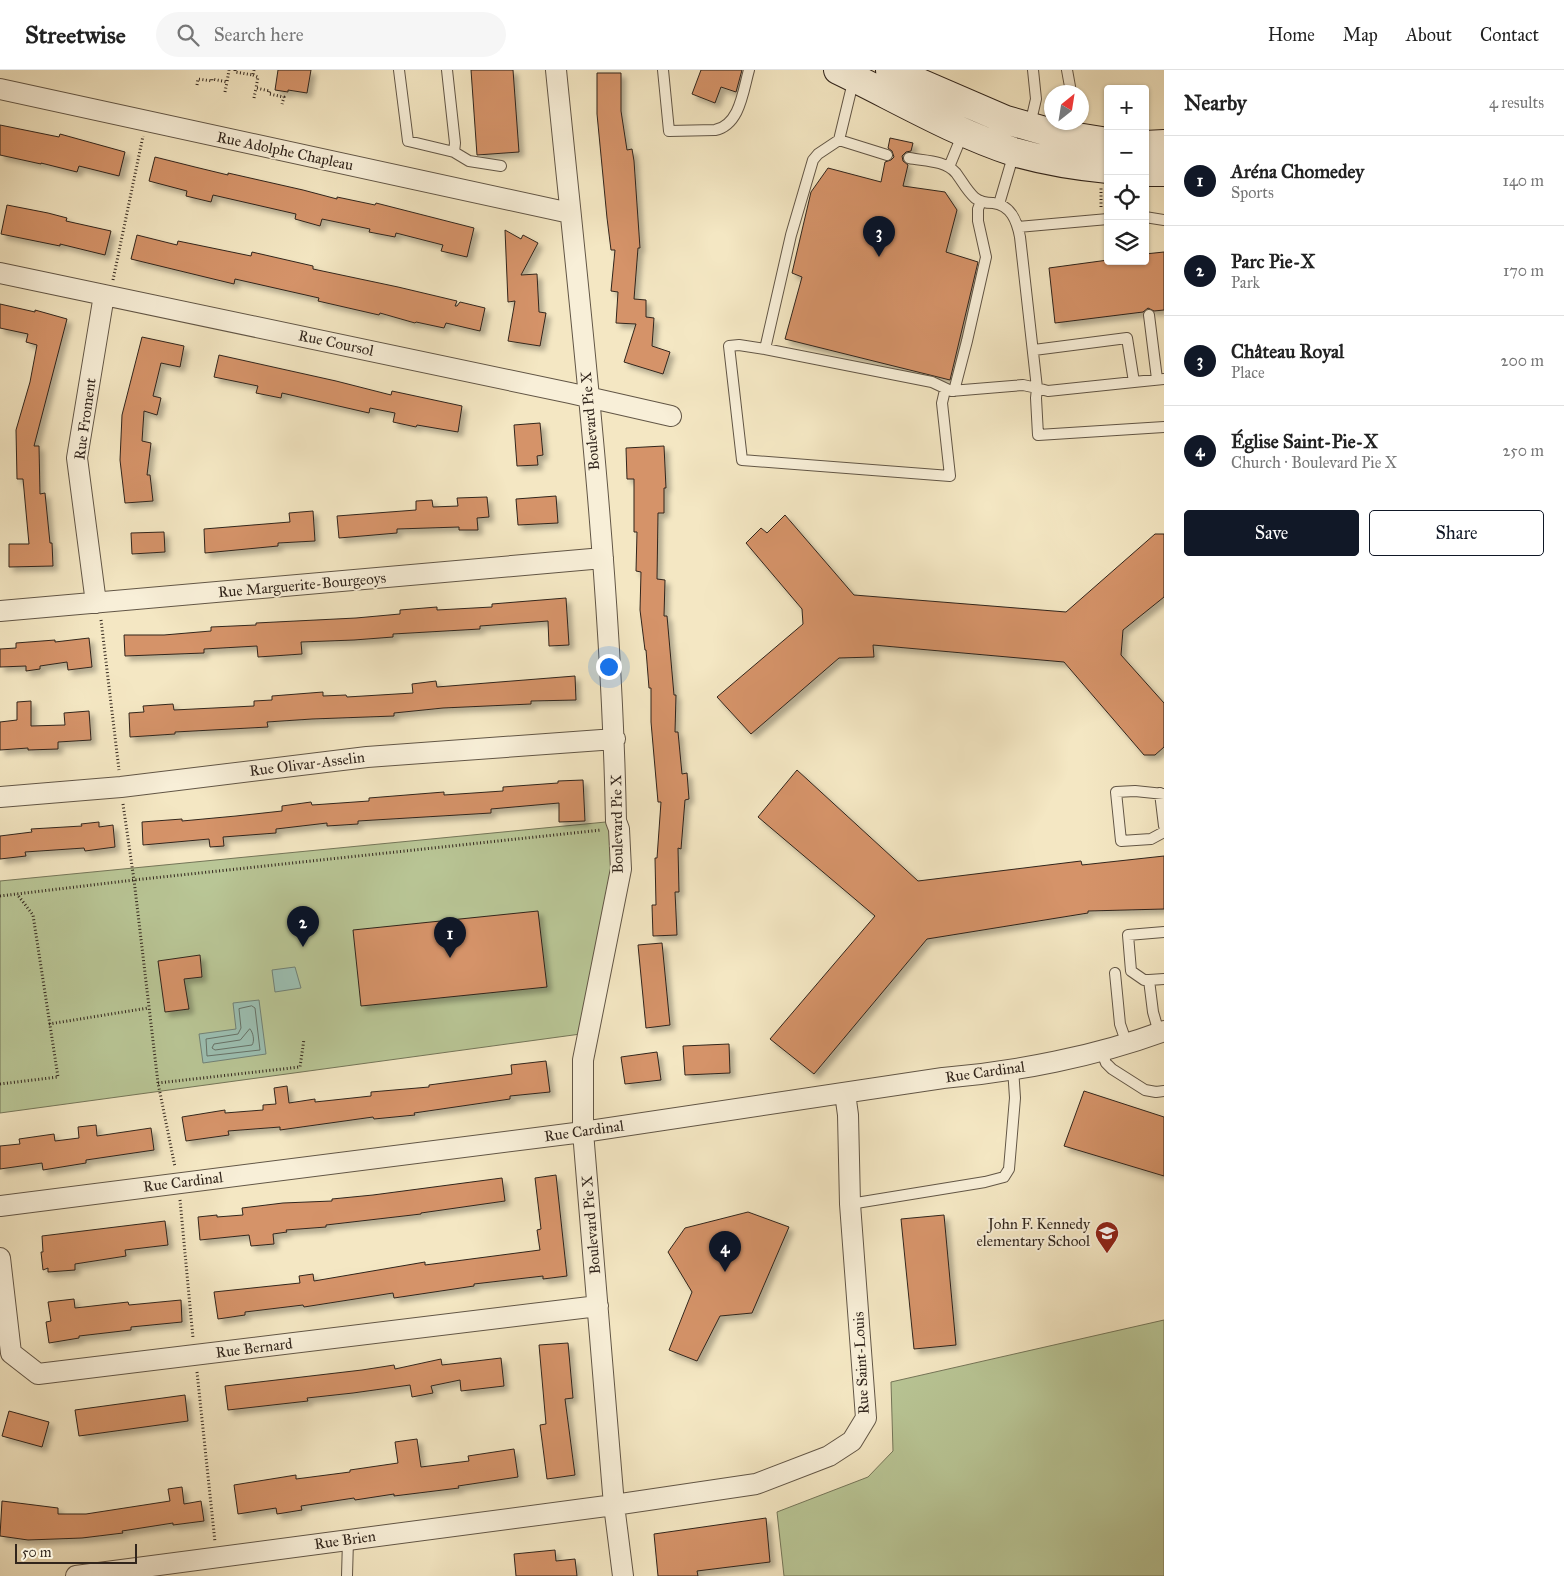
<!DOCTYPE html>
<meta charset="utf-8">
<style>
body{margin:0;font-family:"IM FELL Great Primer",serif;background:#f6f6f6;color:#222}
.controls{position:absolute;right:15px;top:15px;display:grid;overflow:hidden;border-radius:5px;box-shadow:0 1px 4px #0004}
.controls button{width:45px;height:45px;display:grid;place-items:center;padding:0;border:0;border-bottom:1px solid #e0e0e0;background:#fff;color:#222;font:25px sans-serif}
.compass{position:absolute;left:1044px;top:15px;width:45px;height:45px;border-radius:50%;background:#fff;box-shadow:0 1px 4px #0004;rotate:30deg}
.scale{position:absolute;left:15px;bottom:12px;width:122px;box-sizing:border-box;padding-left:5px;border:2px solid #31251c;border-top:0;font-size:14px;line-height:18px;white-space:nowrap;color:#31251c;-webkit-text-stroke:4px #f8efd8;paint-order:stroke}
.you{position:absolute;left:608px;top:596px;width:18px;height:18px;margin:-12px;border:4px solid #fff;border-radius:50%;background:#1a73e8;box-shadow:0 0 0 8px #1a73e833}
.badge{display:grid;place-items:center;width:32px;height:32px;border-radius:50%;background:#111827;color:#fff;font-size:16px;font-weight:700}
.pin{position:absolute;translate:-50% -41px;filter:drop-shadow(0 1px 2px #0008)}
.pin::after{content:'';position:absolute;top:26px;width:18px;height:15px;background:inherit;clip-path:polygon(0 0,100% 0,50% 100%)}
.list{margin:0;padding:0;list-style:none}
h2{display:flex;justify-content:space-between;align-items:center;height:65px;margin:0;padding:0 20px;font-size:21px}
h2 small{font-size:16px;font-weight:400;color:#767676}
.list li{display:grid;grid-template-columns:32px 1fr auto;gap:15px;align-items:center;box-sizing:border-box;height:90px;padding:0 20px;border-top:1px solid #e0e0e0}
.list b{display:block;font-size:19px;white-space:nowrap}
.list p{margin:0;font-size:16px;white-space:nowrap;color:#767676}
.list em{font-size:16px;font-style:normal;color:#767676}
.actions{display:flex;gap:10px;padding:15px 20px}
.actions a{flex:1;padding:11px 0;border:1px solid #111827;border-radius:5px;text-align:center;font-size:18px;color:#111827}
.actions .main{background:#111827;color:#fff}
.icon{flex:none;width:28px;height:28px;fill:none;stroke:currentColor;stroke-width:2;stroke-linecap:round;stroke-linejoin:round}
.map{position:relative;flex:none;width:1164px;height:1506px;overflow:hidden}
header{display:flex;align-items:center;gap:30px;box-sizing:border-box;height:70px;padding:0 25px;background:#fff;border-bottom:1px solid #e0e0e0}
header strong{font-size:24px}
nav{display:flex;gap:28px;margin-inline-start:auto;font-size:18px}
.search{width:350px;height:45px;background:#f6f6f6;display:flex;align-items:center;gap:12px;box-sizing:border-box;padding:0 18px;border-radius:28px;color:#767676;font-size:19px}
main{display:flex}
aside{flex:1;background:#fff}
.map>svg:first-child{display:block}
</style>
<header>
<strong>Streetwise</strong>
<div class="search"><svg class="icon" aria-label="search" viewBox="0 0 24 24"><circle cx="10" cy="10" r="6"/><path d="M15 15l6 6"/></svg>Search here</div>
<nav><a>Home</a><a>Map</a><a>About</a><a>Contact</a></nav>
</header>
<main>
<div class="map">
<svg width="1164" height="1506" viewBox="0 0 1164 1506">
<defs>
<filter id="shadow"><feDropShadow dx="4.5" dy="4.5" stdDeviation="2.5" flood-color="#0004"/></filter>
</defs>
<rect width="100%" height="100%" fill="#f4e7c3"/>
<filter id="stains"><feTurbulence type="fractalNoise" baseFrequency=".004" numOctaves="4"/><feColorMatrix values="0 0 0 0 .2 0 0 0 0 .09 0 0 0 0 .02 0 0 0 .5 -.17"/></filter>
<radialGradient id="worn" r=".72"><stop offset=".6" stop-color="#630" stop-opacity="0"/><stop offset="1" stop-color="#630" stop-opacity=".3"/></radialGradient>
<path fill="#b9c696" stroke="#757659" d="M616 751 619 759 588 963 0 1043V811Z
M1164 1250V1506H784L777 1442 868 1407 893 1381 891 1312Z"/>
<path fill="#9cc0b3" stroke="#718277" d="M295 897 301 918 275 922 272 900Z
M259 930 266 984 203 993 199 964 236 959 233 933Z"/>
<g fill="none" stroke-linecap="round" stroke-linejoin="round">
<path stroke="#667268" stroke-width="1" d="M252 936 255 938 260 980 207 986 206 969 238 964 241 958 239 939Z
M250 959C253 962 255 971 252 975L215 980 212 978 214 974 240 970Z"/>
</g>
<path fill="#d59369" stroke="#31251c" filter="url(#shadow)" d="M278 0H311L307 23 288 20V22L275 20Z
M471 0H513L519 82 477 85Z
M701 0H742L736 22 721 17 715 33 692 24Z
M597 3H621V41L627 80 632 79 634 91 640 178H638L634 229 646 230V247L654 248 652 276 670 282 663 304 624 292 636 254 616 253 618 222 611 221 615 180H611L607 148 597 44Z
M0 55 59 67 60 64 125 82 119 106 79 96 77 102 41 93V94L0 85Z
M890 68 913 73 911 81 906 82 902 86 903 91 908 95 903 116 945 122 957 140 946 182 978 192 950 310 785 269 802 207 792 203 811 122 828 98 881 112 885 92 891 90 894 87 892 81 888 78Z
M155 87 195 97 228 105V103L303 120 337 129V127L375 135 376 133 474 158 467 187 441 181 443 175 396 163 395 167 369 162 370 159 322 149 320 156 295 149 296 144 213 125 211 132 186 126 187 121 149 111Z
M7 135 48 143 67 148 66 151 111 161 105 185 60 174V176L1 164Z
M505 160 521 169 523 165 538 173 521 205 537 204 539 242 546 243 540 276 508 271 515 231 508 232Z
M137 165 177 175 178 171 251 186 252 182 313 196V199L398 217 457 231 455 236H457L460 232 485 238 480 261 446 253 444 258 416 252 415 253 380 243 379 245 318 231 319 228 235 209 234 214 131 189Z
M1164 182V240L1154 241 1148 238 1143 242 1055 253 1049 198 1108 190V191H1145V184Z
M0 234 35 242V240L67 249 34 376H39L40 424 45 423 50 473H52L53 496 9 497V474H29L23 409H17L16 360 30 312 37 275 26 272 28 264 0 258Z
M142 267 184 276 180 297 161 293 153 326 161 328 157 345 144 341 142 371 151 373 147 405H150L153 431 125 433 120 390 122 345Z
M219 285 336 311 391 325 392 321 462 336 458 362 417 355 416 357 393 352 395 343 370 338 369 343 282 323 281 328 256 323 258 316 214 307Z
M540 353 543 385 537 386 538 395 517 396 514 355Z
M664 376 666 418H664V443H658L657 509 665 510 664 546H667L674 625H676L675 662H678L682 704 687 703 689 729 685 730 681 779 678 778 679 822H675L677 865 653 866 652 835H656L655 788H657L661 732H658L651 652V618H649L646 580H645L640 540 641 502 636 501 637 462H634V409H627L626 378Z
M556 426 558 453 518 455 516 429Z
M487 427 489 447 477 448 478 460H459V457L397 459V463L339 468 337 446 416 440V431L432 430 433 437 458 436 457 428Z
M313 441 315 471 278 473V476L205 483 204 459 290 452 289 443Z
M785 445 854 525 1066 542 1155 464H1164V527L1123 560 1121 585 1164 633V677L1155 685H1144L1064 592 873 575 874 587 839 588 751 664 717 627 803 554 802 539 746 473 761 458 767 463Z
M164 462 165 482 132 484 131 463Z
M566 528 569 575 549 576 548 551 480 556V559L393 564V567L354 570 301 572 302 584 258 587 257 576 204 579V583L125 586 124 565H164L211 561V557L256 555V553L356 548 400 544V540L437 537V540L492 537V534Z
M89 568 92 597 68 600 67 592 40 596V599L26 601V596L0 597V579L16 578V573L55 570V572Z
M575 606 576 630 531 631V634L443 638 394 643V646L312 649 267 652 268 657 175 662V664L130 667 129 643 144 642 143 636 173 634 174 640 254 636V631L272 630V626L323 622V626L346 625 347 627 413 623 412 614 436 611 437 617Z
M31 631V656L65 655 64 643 89 641 91 670 58 672V679L28 680V678L0 680V652L17 650V632Z
M797 700 918 811 1081 791 1082 795 1164 786V839L1088 841V843L927 869 814 1004 770 969 875 846 758 747Z
M583 710 585 751 559 752V733L491 739V743L358 751V754L327 756V753L276 759V763L223 767 224 776 210 777 209 769 143 775 142 752 182 749V751L236 746 282 741V736L311 732 312 735 369 731V728L444 722V725L503 721V717L558 713V711Z
M99 752V757L113 755 115 777 85 781 84 778 25 782 26 786 0 789V766L32 762 31 759 82 756 81 754Z
M538 841 547 917 361 936 353 860Z
M662 873 670 955 646 958 638 875Z
M200 885 202 907 184 909 189 939 165 942 158 891Z
M729 974 730 1003 685 1005 683 976Z
M657 982 661 1010 625 1014 621 987Z
M546 991 550 1022 510 1026V1029L414 1043 415 1045 374 1049 373 1047 280 1060V1057L228 1061 229 1065 186 1071 182 1047 225 1040V1043L263 1040V1035L276 1034 274 1018 287 1016 289 1033 315 1029V1032L371 1026V1022L429 1017V1015L512 1004 511 995Z
M1084 1021 1164 1047V1106L1064 1076Z
M96 1055 97 1066 151 1058 154 1080 86 1090V1093L43 1100 42 1093 0 1099V1076L20 1074 19 1069 54 1064 55 1071 79 1068 78 1057Z
M556 1105 567 1206 543 1209V1206L474 1214V1216L394 1228 393 1223 304 1237 303 1235 245 1242V1245L218 1249 214 1222 300 1213 299 1206 313 1204 314 1211 425 1192V1195L540 1180 537 1160 541 1159 535 1108Z
M502 1108 505 1131 421 1143V1144L326 1155V1157L286 1160 287 1162 273 1164 274 1174 251 1176 249 1165 200 1170 198 1147 217 1145V1147L243 1145 242 1138 283 1133 332 1131V1129L373 1125Z
M748 1142 789 1157 752 1243 720 1246 697 1291 669 1280 692 1222 668 1182 685 1158Z
M944 1145 956 1275 914 1279 901 1149Z
M165 1151 168 1175 125 1180 126 1186 75 1194V1200L48 1202V1198L43 1200 41 1182H43L42 1166Z
M74 1229 75 1238 128 1232 129 1235 181 1230 182 1252 131 1257V1260L79 1266V1268L49 1273 46 1252 51 1251 48 1232Z
M568 1273 573 1328 565 1329 575 1405 547 1409 540 1355 546 1354 539 1275Z
M501 1288 504 1316 461 1321 460 1310 431 1316 433 1323 412 1327 410 1315 353 1323 307 1328 308 1331 228 1340 225 1316 362 1300 394 1295 395 1299 441 1289 442 1295Z
M185 1325 188 1351 79 1366 75 1340Z
M9 1341 49 1352 42 1377 2 1366Z
M417 1369 421 1397 469 1391 468 1386 514 1379 518 1407 458 1416 459 1418 394 1426V1424L355 1430 354 1428 301 1436 302 1440 277 1444 276 1438 238 1444 234 1415 296 1405V1409L350 1402V1400L398 1393 395 1372Z
M182 1417 184 1434 201 1431 204 1451 173 1455V1453L122 1461 123 1463 82 1468 28 1470 0 1466 2 1431 58 1438V1444H86L170 1431 168 1419Z
M766 1448 770 1492 697 1501 698 1506H658L654 1464Z
M555 1480 556 1491 575 1489 577 1506H516L514 1484Z"/>
<g fill="none" stroke-linecap="round" stroke-linejoin="round">
<g stroke="#625646" stroke-width="12">
<path id="lane" d="M399 0 408 71 454 82 455 73 447 0
M663 0 669 61 715 60C740 55 743 21 749 0
M1067 0 1071 22
M1030 55 1036 29 1033 0
M839 70 854 8
M454 82 469 91 501 96
M887 85 839 70 818 84 813 90 791 165 765 279 932 312 951 321 1023 315 1037 318 1020 167C1017 151 1011 135 993 133 986 133 980 132 975 128 967 121 962 111 956 103 945 90 924 91 909 88
M949 97 963 63
M999 134 1014 83
M1145 147 1164 150
M1018 157 1108 149
M1149 245 1157 309
M765 279 739 275 729 276 742 390 950 406 942 333 945 320
M1034 280 1127 268 1134 312 1164 309
M1134 312 1048 321 1037 318 1036 328 1038 365 1164 357
M954 321 967 271 986 187 978 151V139L981 131
M1160 723 1164 756
M1164 724 1135 721 1116 722 1121 771 1151 769 1164 762
M1115 903 1120 954 1127 974
M1149 910H1144L1131 901 1128 865 1164 862
M1159 963 1153 942 1149 910 1164 909
M1101 980 1106 993 1112 999 1145 1020 1156 1022 1164 1021
M850 1134 985 1112 1004 1107 1009 1099 1015 1028 1013 998
M347 1506 348 1470"/>
</g>
<g stroke="#625646" stroke-width="22">
<path id="street" d="M556 0C581 250 611 500 616 751L619 759 621 799 583 990V1062L614 1435 623 1506
M0 19 570 143
M0 203 570 323 671 346
M96 533 77 388 104 225
M0 541 603 488
M0 727 121 717 367 687 615 669
M0 1136 583 1062 943 1008C1015 1002 1097 986 1164 961
M0 1188 11 1283 38 1304 598 1236
M76 1506 614 1435 756 1414 829 1386 852 1371 866 1348 850 1134 848 1045 845 1023"/>
</g>
<g stroke="#31251c" stroke-width="30">
<path id="secondary" d="M838 0C896 28 953 62 1014 82 1045 91 1076 96 1108 99
M890 0 1006 50 1052 63 1108 72
M1145 75 1164 74
M1145 102H1164"/>
</g>
<path stroke="#31251c" stroke-width="3" stroke-dasharray="1 2.5" stroke-linecap="butt" d="M235 0V2L253 5 254 0
M253 5 258 7 256 18 270 21 269 24 284 27 282 34
M197 15 198 9 212 11V9L227 12 229 0
M225 22 227 12
M254 28 256 18
M1101 137V118
M113 210 143 66
M101 550 119 700
M123 734 134 810 158 1013 175 1097
M0 826 134 810 601 760
M49 954 148 938
M158 1013 300 997 304 969
M0 1014 58 1007 33 845 17 824
M180 1130 193 1268
M197 1302 215 1472"/>
<use href="#lane" stroke="#f8efd8" stroke-width="10"/>
<use href="#street" stroke="#f8efd8" stroke-width="20"/>
<use href="#secondary" stroke="#f8efd8" stroke-width="28"/>
</g>
<defs>
<g id="school-pin" transform="scale(1.25)"><path d="M0 17L-7.5 6A9.5 9.5 0 1 1 7.5 6Z" fill="#8f2418" stroke="#f8efd8"/><path d="M0-5L7-2L0 1L-7-2ZM-4 1L0 2.5L4 1V4Q0 6-4 4Z" fill="#fff"/></g>
</defs>
<g fill-rule="evenodd">
<use href="#school-pin" x="1107" y="1163"/>
</g>
<g text-anchor="middle" stroke-width="4" stroke-linejoin="round" paint-order="stroke">
<g font-size="15" fill="#31251c" stroke="#f8efd8">
<text transform="translate(285 81) rotate(12)" y="5">Rue Adolphe Chapleau</text>
<text transform="translate(336 273) rotate(12)" y="5">Rue Coursol</text>
<text transform="translate(85 349) rotate(-82)" y="5">Rue Froment</text>
<text transform="translate(590 351) rotate(-95)" y="5">Boulevard Pie X</text>
<text transform="translate(302 515) rotate(-5)" y="5">Rue Marguerite-Bourgeoys</text>
<text transform="translate(307 694) rotate(-7)" y="5">Rue Olivar-Asselin</text>
<text transform="translate(617 754) rotate(-91)" y="5">Boulevard Pie X</text>
<text transform="translate(985 1002) rotate(-8)" y="5">Rue Cardinal</text>
<text transform="translate(584 1061) rotate(-8)" y="5">Rue Cardinal</text>
<text transform="translate(183 1112) rotate(-7)" y="5">Rue Cardinal</text>
<text transform="translate(591 1155) rotate(-95)" y="5">Boulevard Pie X</text>
<text transform="translate(254 1278) rotate(-7)" y="5">Rue Bernard</text>
<text transform="translate(861 1293) rotate(-93)" y="5">Rue Saint-Louis</text>
<text transform="translate(345 1470) rotate(-8)" y="5">Rue Brien</text>
</g>
<g font-size="15" fill="#31251c" stroke="#f8efd8" text-anchor="end">
<text x="1090" y="1159">John F. Kennedy<tspan x="1090" dy="17">elementary School</tspan></text>
</g>
</g>
<rect width="100%" height="100%" filter="url(#stains)"/>
<rect width="100%" height="100%" fill="url(#worn)"/>
</svg>
<div class="controls">
<button>+</button>
<button>−</button>
<button><svg class="icon" aria-label="locate" viewBox="0 0 24 24"><circle cx="12" cy="12" r="6"/><path d="M12 2v4M12 18v4M2 12h4M18 12h4"/></svg></button>
<button><svg class="icon" aria-label="layers" viewBox="0 0 24 24"><path d="M12 4l9 5-9 5-9-5zM3 14l9 5 9-5"/></svg></button>
</div>
<svg class="compass" viewBox="-18 -18 36 36"><path d="M0-13l5 13h-10z" fill="#e53935"/><path d="M0 13l5-13h-10z" fill="#767676"/></svg>
<div class="scale">50 m</div>
<div class="you"></div>
<div class="pin badge" style="left:450px;top:888px">1</div>
<div class="pin badge" style="left:303px;top:877px">2</div>
<div class="pin badge" style="left:879px;top:187px">3</div>
<div class="pin badge" style="left:725px;top:1202px">4</div>
</div>
<aside>
<h2>Nearby<small>4 results</small></h2>
<ul class="list">
<li><span class="badge">1</span><div><b>Aréna Chomedey</b><p>Sports</p></div><em>140 m</em></li>
<li><span class="badge">2</span><div><b>Parc Pie-X</b><p>Park</p></div><em>170 m</em></li>
<li><span class="badge">3</span><div><b>Château Royal</b><p>Place</p></div><em>200 m</em></li>
<li><span class="badge">4</span><div><b>Église Saint-Pie-X</b><p>Church · Boulevard Pie X</p></div><em>250 m</em></li>
</ul>
<div class="actions"><a class="main">Save</a><a>Share</a></div>
</aside>
</main>
